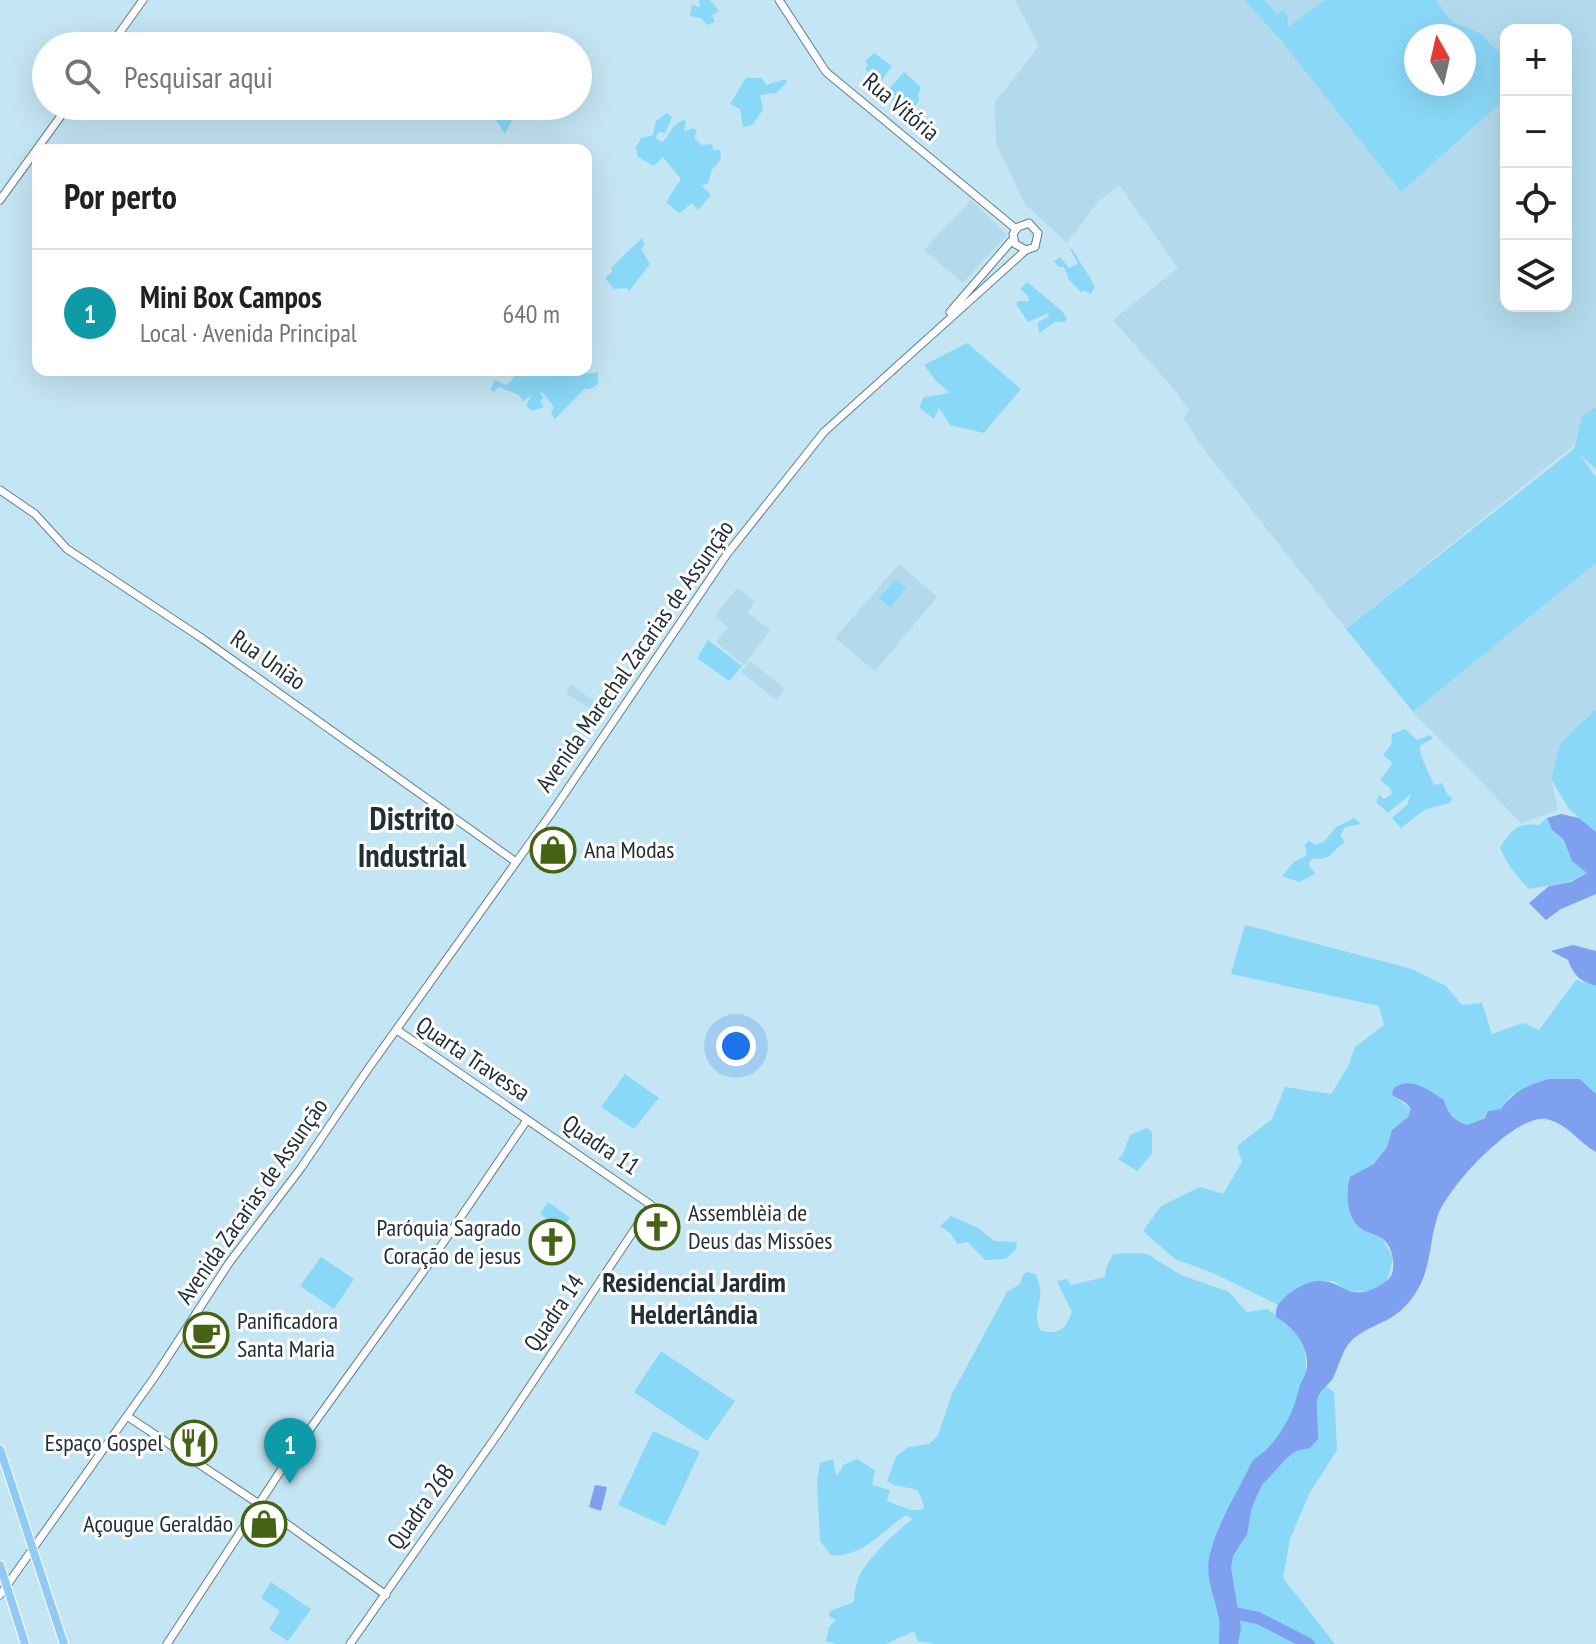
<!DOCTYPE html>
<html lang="pt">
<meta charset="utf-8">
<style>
body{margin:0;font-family:"PT Sans Narrow",sans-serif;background:#f2f2f2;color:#202124}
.controls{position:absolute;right:24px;top:24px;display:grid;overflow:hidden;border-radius:16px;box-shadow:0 8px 32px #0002}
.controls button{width:72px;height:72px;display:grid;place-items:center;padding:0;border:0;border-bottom:2px solid #e0e0e0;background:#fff;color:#202124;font:40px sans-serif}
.compass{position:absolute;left:1404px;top:24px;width:72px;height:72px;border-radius:50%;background:#fff;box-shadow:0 8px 32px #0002;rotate:352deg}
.you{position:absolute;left:736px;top:1046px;width:28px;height:28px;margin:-20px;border:6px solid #fff;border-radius:50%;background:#1a73e8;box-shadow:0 0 0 12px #1a73e833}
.badge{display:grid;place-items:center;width:52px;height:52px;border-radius:50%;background:#466213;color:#fff;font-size:26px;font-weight:700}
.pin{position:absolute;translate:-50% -66px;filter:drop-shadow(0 2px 4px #0008)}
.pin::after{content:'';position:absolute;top:42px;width:28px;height:24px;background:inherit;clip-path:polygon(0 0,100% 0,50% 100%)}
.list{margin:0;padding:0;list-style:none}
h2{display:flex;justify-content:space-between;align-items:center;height:104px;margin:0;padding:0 32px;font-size:34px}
h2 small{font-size:26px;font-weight:400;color:#757577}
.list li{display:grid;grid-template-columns:52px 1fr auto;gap:24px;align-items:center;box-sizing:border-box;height:128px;padding:0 32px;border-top:2px solid #e0e0e0}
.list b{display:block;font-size:30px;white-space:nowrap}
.list p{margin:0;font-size:26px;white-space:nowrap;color:#757577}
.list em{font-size:26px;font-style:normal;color:#757577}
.icon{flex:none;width:44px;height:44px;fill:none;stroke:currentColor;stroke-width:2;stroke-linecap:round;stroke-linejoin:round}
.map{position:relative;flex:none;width:1596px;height:1644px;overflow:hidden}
.search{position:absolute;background:#fff;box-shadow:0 8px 32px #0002;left:32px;top:32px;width:560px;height:88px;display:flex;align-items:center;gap:20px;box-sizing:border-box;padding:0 28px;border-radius:44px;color:#757577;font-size:30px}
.panel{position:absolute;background:#fff;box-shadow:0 8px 32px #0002;left:32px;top:144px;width:560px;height:232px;border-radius:16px}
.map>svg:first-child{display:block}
</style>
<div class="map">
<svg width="1596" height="1644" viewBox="0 0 1596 1644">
<rect width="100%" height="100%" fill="#c4e5f3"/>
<path fill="#b2daec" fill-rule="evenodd" d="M1015 0H1596V407L1582 418 1574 445 1346 629 1202 447 1184 419 1189 410 1173 388 1113 320 1178 268 1119 185 1098 202 1067 243 1025 204 996 143 995 102 1039 46ZM1506 30H1566V306H1506ZM1416 36H1464V84H1416Z
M971 200 1007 235 963 283 924 250Z
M1596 563V709L1551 779 1558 810 1521 823 1413 712Z
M899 564 937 597 875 671 835 638Z
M737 588 755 602 747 612 770 630 744 665 716 642 728 627 715 616Z
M750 661 785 689 776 700 741 672Z
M571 684 603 708 598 714 566 693Z"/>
<path fill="#8ad8f8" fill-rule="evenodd" d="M699 0H710L719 11 712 15 715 22 707 25 701 18 690 16 692 5 700 7Z
M1244 0H1264L1278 15 1283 10 1288 17 1287 28 1325 0H1435L1453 23 1480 33 1506 60V98L1401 192 1280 39ZM1416 36H1464V84H1416Z
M499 35 510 42 514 40 518 43 523 38 527 43 524 46H487Z
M874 53 892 66 875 90 866 86V80L871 74 865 69 868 65 865 61Z
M584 64 589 69 587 73 593 74 589 82 586 83 581 97H578V65Z
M904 72 921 87 918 95 919 100 912 112 902 113 886 92Z
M746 78H762L766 85 785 79 787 82 776 93 760 95 763 110 752 125 743 127 740 109 730 104Z
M496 106H519L505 134 494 117Z
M667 113 672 117 665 133 659 132 655 138 663 142 674 126 683 120 686 121 684 132 693 128 697 130 694 138 702 145 712 144 713 150H720L721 159 712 170 708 183 702 186 711 195 698 210 692 203 679 213 666 202 681 179 663 157 654 166 638 157 636 147 641 138 653 135 656 121Z
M642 238 645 244 641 249 650 264 629 291 627 288 614 289 605 278 612 272 611 268Z
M1070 249H1072L1095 286 1091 294 1084 290 1082 293 1069 280 1064 267H1059L1054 261 1060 257 1069 268 1078 264Z
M1027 282 1062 311 1067 319 1064 322H1055L1039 333 1038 322 1048 317 1049 313 1028 322 1016 304 1018 301H1029L1028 296 1020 289Z
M967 343 1021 389 984 433 950 425 939 408 934 419 919 407 924 397 950 393 936 381 924 365Z
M586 363 587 374 598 372V384L590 389H584L555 419 551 413 554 407 542 392 540 393 543 398 540 401 544 407 532 411 526 405 532 395 523 401 519 395 499 387 494 392 490 390 495 380 506 385 512 380 518 370H586Z
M1596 407V469L1579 454 1596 477V563L1413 712 1346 629 1574 449 1582 417Z
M895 579 906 588 890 608 879 598Z
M708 640 742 666 729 681 697 658Z
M1596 709V832L1569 809 1551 779 1560 744Z
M1405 729 1417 740 1430 735 1433 738 1420 746 1421 756 1434 785 1442 783 1447 794 1452 798 1450 803 1424 810 1401 828 1392 818 1407 805 1411 794 1388 813 1376 802 1379 795 1384 799 1392 794 1391 789 1380 780 1393 763 1383 755 1391 745 1392 734Z
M1354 818 1361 824 1345 827 1340 836 1345 842C1331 851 1331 862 1313 858L1308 864 1315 874 1299 882 1282 876 1294 862 1307 855 1305 845 1309 841 1316 845 1324 842 1335 828Z
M1547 818 1552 830 1562 839 1572 861 1588 873 1568 882 1529 889C1518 878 1505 862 1500 847 1512 831 1516 822 1539 825Z
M1245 925 1412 969 1446 986 1462 1005 1482 1003 1492 1034 1523 1023 1539 1030 1576 980 1596 986V1094L1580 1079 1511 1095 1501 1109 1488 1111 1485 1117 1467 1125C1453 1120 1448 1114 1444 1100L1393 1088 1392 1095 1411 1109 1408 1117 1392 1130 1387 1147 1374 1164 1347 1190 1351 1217 1381 1236 1393 1258 1387 1282 1370 1291H1345L1334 1281H1322L1282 1299 1278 1305 1213 1273 1175 1259 1143 1231 1161 1206 1200 1187 1223 1194 1242 1162 1237 1146 1272 1119 1285 1087 1331 1094 1348 1067 1355 1047 1384 1025 1379 1006 1231 974Z
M625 1074 659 1098 634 1129 601 1107Z
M1147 1128 1152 1132V1154L1137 1171 1118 1159 1123 1154 1130 1135Z
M548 1202 570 1218 562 1229 540 1214Z
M951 1216 978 1228 994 1241 1017 1242 1016 1249 1006 1259 985 1260 968 1242 957 1244 951 1234 940 1226Z
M1134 1253 1147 1254 1181 1275 1229 1292 1247 1312 1267 1309 1286 1322 1297 1335 1305 1350 1306 1373 1334 1392 1337 1450 1309 1494 1290 1539 1283 1578 1335 1644H935L918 1641 914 1631 886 1644H837L826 1641 829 1627 836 1620 829 1616 830 1611 854 1602C854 1594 856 1583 859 1577 866 1560 898 1529 913 1519L906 1515C882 1530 863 1558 831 1555L820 1541 817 1482 820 1463 833 1459 836 1475 840 1472 843 1465 857 1459 875 1470 872 1485 890 1490 887 1501 911 1510H922L924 1506 918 1490 894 1485 887 1481 896 1457 908 1447 929 1444 938 1435 952 1394 1007 1292 1020 1284 1023 1275 1027 1272 1035 1274C1049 1301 1030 1306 1040 1330 1058 1336 1066 1329 1072 1312L1057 1281 1067 1279 1071 1285 1105 1277 1106 1268 1113 1254Z
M321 1257 354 1279 334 1309 300 1286Z
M661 1351 735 1401 707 1441 634 1392Z
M653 1431 700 1452 665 1526 618 1505Z
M271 1582 311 1609 288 1641 269 1629 280 1611 261 1598Z"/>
<path fill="#7ea0ee" d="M1561 814 1579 818 1596 832V894L1561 909 1546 920 1529 903 1549 886 1571 882 1587 873 1572 861 1563 839 1552 830 1547 818Z
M1573 945 1596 951V986C1581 982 1573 975 1568 960L1551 951Z
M1549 1079H1580L1596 1094V1152C1578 1142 1567 1123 1546 1119 1514 1114 1445 1190 1437 1218 1429 1244 1431 1270 1415 1294 1396 1322 1382 1319 1357 1336 1343 1345 1340 1364 1333 1378 1329 1385 1320 1390 1318 1397 1315 1404 1319 1429 1318 1439L1310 1448 1296 1451 1287 1458 1262 1485 1252 1507 1247 1534 1233 1556 1231 1568 1241 1628 1238 1644H1219C1219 1636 1220 1627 1219 1619 1215 1596 1204 1578 1210 1554 1218 1522 1237 1493 1251 1464 1254 1457 1263 1454 1268 1448 1284 1431 1294 1410 1299 1389 1300 1383 1304 1378 1306 1372 1312 1349 1294 1327 1276 1317 1275 1307 1279 1302 1286 1296 1297 1288 1306 1281 1320 1281 1343 1281 1349 1303 1379 1286 1384 1283 1389 1280 1392 1274 1396 1261 1391 1241 1378 1236 1370 1232 1363 1232 1357 1225 1346 1213 1346 1191 1350 1177L1374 1164 1387 1147 1392 1130 1408 1117 1411 1109 1406 1103 1392 1095 1393 1089C1410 1075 1428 1090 1444 1100 1448 1114 1453 1120 1467 1125L1485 1118 1488 1111 1501 1109C1514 1091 1528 1085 1549 1079Z
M595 1485 607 1487 601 1511 589 1507Z"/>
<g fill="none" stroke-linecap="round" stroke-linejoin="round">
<path stroke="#7ea0ee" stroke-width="12" d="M1229 1612 1258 1618 1309 1644"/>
<g stroke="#607e8b" stroke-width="9">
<path id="secondary" d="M779 0 826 72 1016 229
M110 46 143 0
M0 200 68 106
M950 312 1013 239
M0 490 35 514 67 549 203 639 516 862
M127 1416 259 1504 386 1595
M0 1595 156 1375 229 1263 301 1168 368 1069 550 815 727 554 824 432 1026 250 1035 247 1038 233 1029 223 1018 227 1013 234 1015 244 1026 250
M167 1644 287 1461 428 1265 527 1120
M350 1644 502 1428 651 1205 397 1030"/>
</g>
<g stroke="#fff" stroke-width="10">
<path id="primary" d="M0 1449 64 1644
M0 1565 25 1644"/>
</g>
<use href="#secondary" stroke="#fff" stroke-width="7"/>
<use href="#primary" stroke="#92caf6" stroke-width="8"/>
</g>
<defs>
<g id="shop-ring" transform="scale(2.3)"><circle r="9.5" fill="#fff" stroke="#466213" stroke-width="1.5"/><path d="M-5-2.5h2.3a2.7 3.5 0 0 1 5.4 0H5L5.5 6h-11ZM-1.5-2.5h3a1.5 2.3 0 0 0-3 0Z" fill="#466213"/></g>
<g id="church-ring" transform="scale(2.3)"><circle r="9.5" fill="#fff" stroke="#466213" stroke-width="1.5"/><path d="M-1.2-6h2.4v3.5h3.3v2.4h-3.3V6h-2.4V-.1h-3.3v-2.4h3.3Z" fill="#466213"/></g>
<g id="cafe-ring" transform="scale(2.3)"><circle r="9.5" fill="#fff" stroke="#466213" stroke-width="1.5"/><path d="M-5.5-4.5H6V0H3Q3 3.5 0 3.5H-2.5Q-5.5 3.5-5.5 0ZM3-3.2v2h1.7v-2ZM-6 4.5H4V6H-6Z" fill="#466213"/></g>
<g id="restaurant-ring" transform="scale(2.3)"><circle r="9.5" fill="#fff" stroke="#466213" stroke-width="1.5"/><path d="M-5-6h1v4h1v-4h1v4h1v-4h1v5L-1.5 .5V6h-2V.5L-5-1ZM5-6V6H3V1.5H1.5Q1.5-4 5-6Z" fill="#466213"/></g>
</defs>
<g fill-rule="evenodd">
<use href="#shop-ring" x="553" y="850"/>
<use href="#church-ring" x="657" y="1227"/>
<use href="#church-ring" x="552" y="1242"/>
<use href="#cafe-ring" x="206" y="1335"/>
<use href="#restaurant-ring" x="194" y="1443"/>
<use href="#shop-ring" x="264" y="1524"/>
</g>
<g text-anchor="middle" stroke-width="6" stroke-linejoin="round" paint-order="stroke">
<g font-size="24" fill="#222f35" stroke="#fff">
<text transform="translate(901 107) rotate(40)" y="8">Rua Vitória</text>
<text transform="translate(635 656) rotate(-55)" y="8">Avenida Marechal Zacarias de Assunção</text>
<text transform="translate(268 660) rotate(35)" y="8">Rua União</text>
<text transform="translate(473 1059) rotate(34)" y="8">Quarta Travessa</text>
<text transform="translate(601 1145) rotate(34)" y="8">Quadra 11</text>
<text transform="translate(252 1201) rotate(-55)" y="8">Avenida Zacarias de Assunção</text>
<text transform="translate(554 1313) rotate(-56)" y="8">Quadra 14</text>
<text transform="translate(421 1507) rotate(-55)" y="8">Quadra 26B</text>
</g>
<g font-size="24" fill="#222f35" stroke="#fff" text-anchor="start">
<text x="584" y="858">Ana Modas</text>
<text x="688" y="1221">Assemblèia de<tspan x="688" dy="28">Deus das Missões</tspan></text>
<text x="521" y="1236" text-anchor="end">Paróquia Sagrado<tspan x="521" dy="28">Coração de jesus</tspan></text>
<text x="237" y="1329">Panificadora<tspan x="237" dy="28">Santa Maria</tspan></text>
<text x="163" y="1451" text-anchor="end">Espaço Gospel</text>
<text x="233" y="1532" text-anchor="end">Açougue Geraldão</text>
</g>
<g font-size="28" font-weight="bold" fill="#222f35" stroke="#fff">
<text x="694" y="1292">Residencial Jardim<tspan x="694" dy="32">Helderlândia</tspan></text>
</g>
<g font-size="32" font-weight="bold" fill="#222f35" stroke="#fff">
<text x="412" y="830">Distrito<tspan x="412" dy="37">Industrial</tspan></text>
</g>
</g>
</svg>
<div class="controls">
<button>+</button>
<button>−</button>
<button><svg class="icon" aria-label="locate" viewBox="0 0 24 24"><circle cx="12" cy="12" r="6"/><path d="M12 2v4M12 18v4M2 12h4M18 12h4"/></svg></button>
<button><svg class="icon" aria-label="layers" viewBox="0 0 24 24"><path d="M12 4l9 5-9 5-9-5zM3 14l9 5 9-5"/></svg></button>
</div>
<svg class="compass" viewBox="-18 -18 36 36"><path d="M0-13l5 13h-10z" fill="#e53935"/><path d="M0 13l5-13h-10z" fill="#757577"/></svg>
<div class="you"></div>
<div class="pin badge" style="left:290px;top:1484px;background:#0f9aa8">1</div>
<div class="search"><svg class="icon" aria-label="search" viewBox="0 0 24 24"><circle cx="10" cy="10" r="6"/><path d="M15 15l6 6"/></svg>Pesquisar aqui</div>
<section class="panel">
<h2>Por perto<small></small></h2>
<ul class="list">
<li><span class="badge" style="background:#0f9aa8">1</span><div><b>Mini Box Campos</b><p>Local · Avenida Principal</p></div><em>640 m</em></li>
</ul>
</section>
</div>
